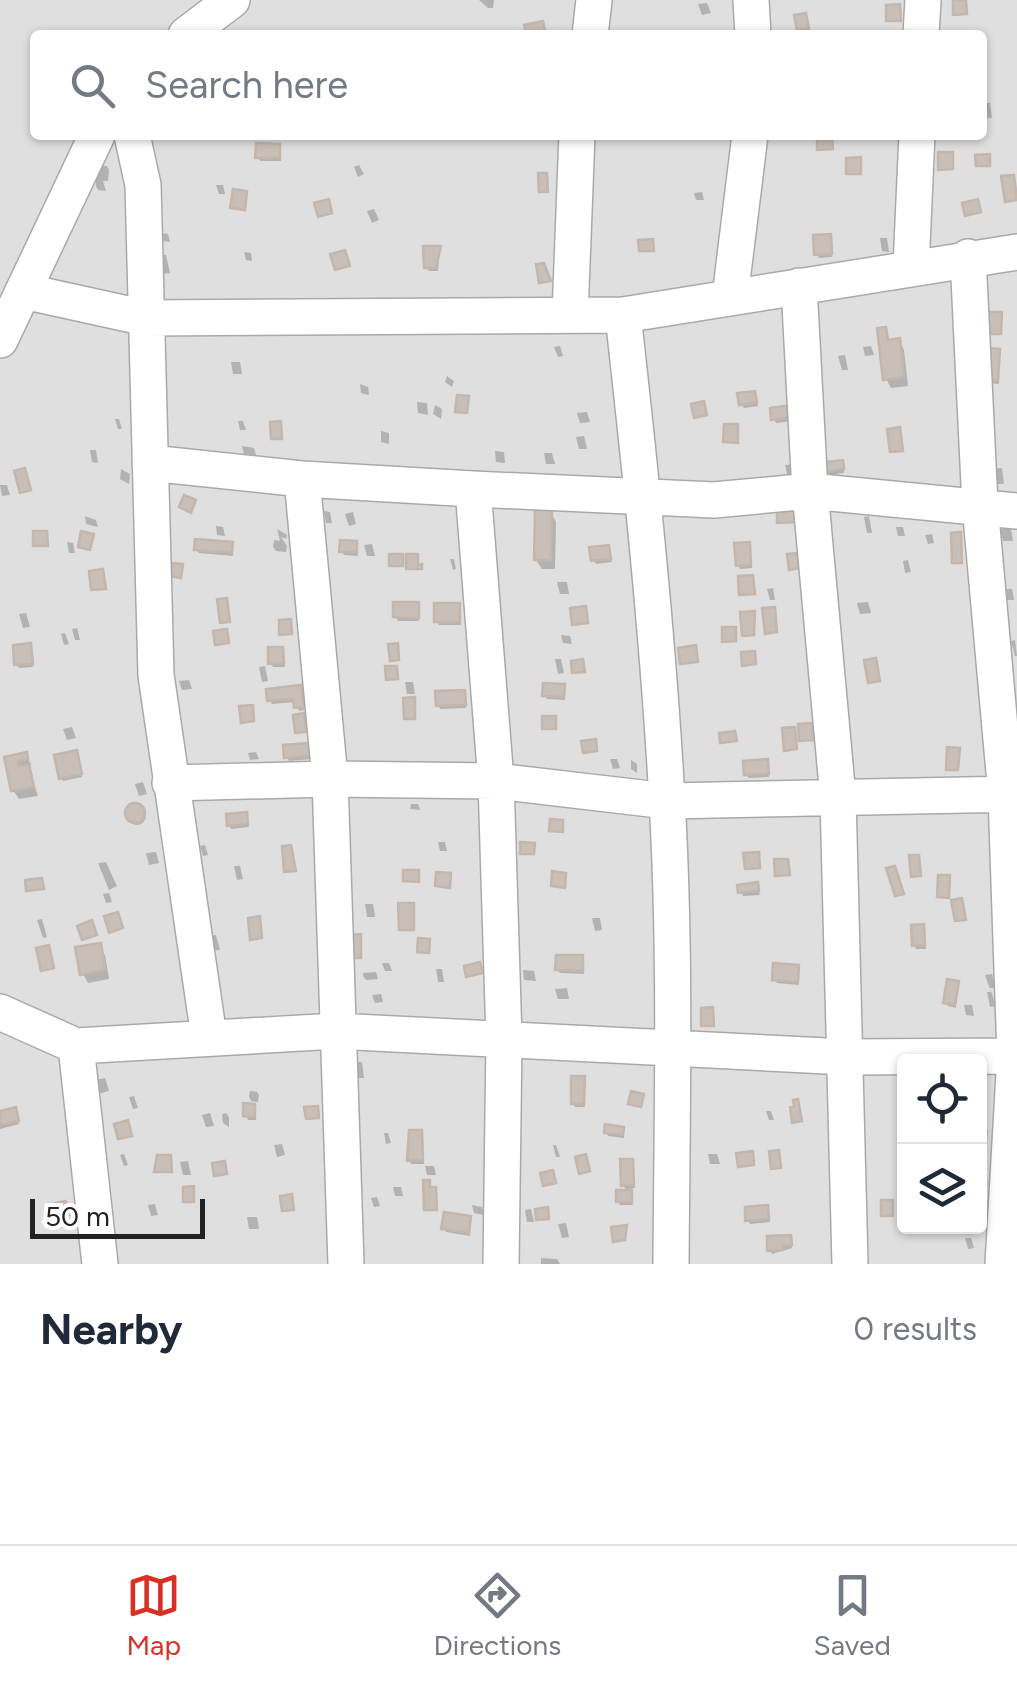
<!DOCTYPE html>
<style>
body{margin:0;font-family:Figtree,sans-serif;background:#f2f2f3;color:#1f2937}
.controls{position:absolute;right:30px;bottom:30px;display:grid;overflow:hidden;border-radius:10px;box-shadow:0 2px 8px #0004}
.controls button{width:90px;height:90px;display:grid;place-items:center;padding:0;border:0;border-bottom:2px solid #e0e1e3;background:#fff;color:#1f2937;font:50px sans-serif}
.scale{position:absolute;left:30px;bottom:25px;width:175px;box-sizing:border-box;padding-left:10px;border:5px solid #222;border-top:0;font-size:28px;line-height:35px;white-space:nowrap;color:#222;-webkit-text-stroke:8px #fff;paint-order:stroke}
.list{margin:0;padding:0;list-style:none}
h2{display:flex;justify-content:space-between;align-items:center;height:130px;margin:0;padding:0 40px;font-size:42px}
h2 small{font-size:32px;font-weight:400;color:#747a83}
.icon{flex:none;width:55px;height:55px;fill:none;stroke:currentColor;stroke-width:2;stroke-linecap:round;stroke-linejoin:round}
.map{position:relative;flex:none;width:1017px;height:1264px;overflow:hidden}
.search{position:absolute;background:#fff;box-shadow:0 2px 8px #0004;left:30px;right:30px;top:30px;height:110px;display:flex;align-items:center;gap:25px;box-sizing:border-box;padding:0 35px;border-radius:10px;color:#747a83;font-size:38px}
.sheet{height:280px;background:#fff}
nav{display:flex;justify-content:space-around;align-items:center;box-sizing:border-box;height:140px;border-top:2px solid #e0e1e3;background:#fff;font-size:28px;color:#747a83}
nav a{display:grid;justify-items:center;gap:5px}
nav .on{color:#d93025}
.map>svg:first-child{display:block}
</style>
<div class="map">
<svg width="1017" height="1264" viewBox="0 0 1017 1264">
<rect width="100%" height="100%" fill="#f2efe9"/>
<path fill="#e0dfdf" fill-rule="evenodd" d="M0 0H1017V1264H0ZM35 35H982V135H35ZM904 1062H980V1226H904Z"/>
<path fill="#0003" d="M479 0H494L493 8H488Z
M707 3 711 13 702 15 698 4Z
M982 103H990L992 118H983Z
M279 146 281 161H260L258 157Z
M96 165 107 166 109 170 108 181H103L106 191 98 190 96 186Z
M359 165 364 174 358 177 354 167Z
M216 185H223L225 194H219Z
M702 192 704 200H696L694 193Z
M374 209 379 220 372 223 367 211Z
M160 233 168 234 170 242 162 241Z
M830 237 832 257 819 258 817 254Z
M880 238H887L889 252 882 251Z
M440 248 438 271H429L426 267Z
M244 252 251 253 252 261 246 260Z
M166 255 170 273 162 274 159 256Z
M885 330 891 342 899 341 904 350 908 386 891 388 886 379Z
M560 346 563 356 558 357 554 347Z
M871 346 874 355 865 356 863 347Z
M999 351V384L989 383Z
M845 355 848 370H842L838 356Z
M231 362H240L242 374H233Z
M447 376 454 381 452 387 445 382Z
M360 384 368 387 369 395 361 393Z
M756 397 758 406 744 408 742 405Z
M417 402 427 403 428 415 418 413Z
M435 405 442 409 441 419 433 414Z
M790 408 793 421 776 423 774 420Z
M587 412 590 422 580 423 577 413Z
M115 419H119L122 429H118Z
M238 421H243L246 430H240Z
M381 431 389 433V444L381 442Z
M584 436 587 449H579L576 437Z
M242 446 254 448 256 455 244 454Z
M90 450H96L98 463 92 462Z
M495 451 504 452 505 463 496 462Z
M544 453H552L555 464H546Z
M797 464 799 468 788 479 785 465Z
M844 466V473L829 475 827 471Z
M1002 468 1004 484H994L991 469Z
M121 469 130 474 129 484 120 479Z
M0 485H7L10 495 2 496Z
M324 511 330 512 332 523H326Z
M353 512 356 524 349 526 345 514Z
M551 513 556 522 555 569H542L536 560Z
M85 516 96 520 98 527 86 524Z
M869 516 872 533H867L864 517Z
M216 526 223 527 225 536 217 535Z
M896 527H903L905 536H898Z
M277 529 287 535 286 539 281 537 287 546 286 552 276 551 273 547 274 540 280 541Z
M1000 529H1011L1013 541H1003Z
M932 534 934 543 928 544 925 535Z
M67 542 73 543 75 553H69Z
M356 543 358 556 344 555 342 552Z
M232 544 233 556 199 553 197 549Z
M372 544 375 556H367L364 545Z
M749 545 752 568 740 569 738 565Z
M608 548 612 562 596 564 593 560Z
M450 559H454L456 569 453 570Z
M908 560 911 572 905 573 903 561Z
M557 582H567L569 594H560Z
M773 588 775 600H770L767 589Z
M1002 589H1012L1014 600H1004Z
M868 602 871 613 860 614 857 603Z
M417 604 419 621H398L396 617Z
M459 606 461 625H439L437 621Z
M26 613 30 627 23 628 19 614Z
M77 628 80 640H75L72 629Z
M65 633 69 644 64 645 61 634Z
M561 635 570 636 572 644 563 643Z
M1015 640 1017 656H1015L1011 641Z
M30 646 33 667 19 668 17 665Z
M282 649 285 667H273L271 663Z
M555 659H561L564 673 558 674Z
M265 666 268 681 262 682 259 667Z
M189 680 192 689 182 690 179 681Z
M405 682H413L415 694H407Z
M563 686 565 700 547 699 545 695Z
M300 688 304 710 299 711 296 702 272 704 269 700Z
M464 693 466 708 440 709 438 705Z
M72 727 76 738 67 740 63 729Z
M308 746 311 759 289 761 287 757Z
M256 752 259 759 250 760 248 753Z
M26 755 31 764 29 768 38 796 19 799 13 790 7 759Z
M78 757 82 777 63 781 61 778Z
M610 759H617L620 768 613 769Z
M631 760 637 764V773L631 769Z
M766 762 769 777 749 778 746 775Z
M143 782 147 794 139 796 135 784Z
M411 804H418L420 810 410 809Z
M128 816a9 9 0 1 1 18 0a9 9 0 1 1-18 0Z
M246 815 249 827 231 829 229 825Z
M438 842H445L447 851H440Z
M205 845 208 855 203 856 200 846Z
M156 852 159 863 149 865 146 853Z
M106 862 117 886 109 890 98 863Z
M234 866H240L243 879 237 880Z
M757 885 760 895 743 896 741 892Z
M109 893 112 902 106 903 103 894Z
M365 904H373L375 917H367Z
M592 918H600L602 930 595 931Z
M42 919 47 937 43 938 37 920Z
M923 927 926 949H916L914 945Z
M216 935 220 950 208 951 205 937Z
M99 946 105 955 109 979 88 983 83 974Z
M582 958 584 974 560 973 557 969Z
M382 963H389L392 971H385Z
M797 968 799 985 777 983 774 979Z
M436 969H442L444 982H438Z
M523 970 534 971 536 981 524 980Z
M376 972 378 979 366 980 363 976V973Z
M992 974 996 988H990L996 1006 990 1007 987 992H991L985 975Z
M957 983 956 1008 948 1006 946 1003Z
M567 988 569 999H558L555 989Z
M381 994 383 1002 375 1003 372 995Z
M964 1005H972L974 1016 966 1015Z
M350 1062H362L364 1078H352Z
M105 1078 109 1091 98 1094 94 1080Z
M583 1078 585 1107H575L573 1103Z
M250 1091 257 1092 259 1095 258 1102 251 1101 256 1110V1120H248L246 1116 254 1106 249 1097Z
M134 1096 138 1108 133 1109 129 1097Z
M766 1111H771L774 1120H769Z
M0 1113 17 1114 19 1124 0 1129Z
M210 1113 214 1126 206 1127 202 1115Z
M226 1113 229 1117V1127L223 1123 222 1114Z
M980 1126 988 1130 987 1143H980Z
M623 1129 624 1138 608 1136 606 1132Z
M420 1132 424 1164H411L409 1160Z
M384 1133H388L391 1143 386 1144Z
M282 1144 285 1155 277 1157 274 1145Z
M553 1145H556L560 1157H556Z
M124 1154 128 1165 124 1166 120 1155Z
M708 1154H717L720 1164H710Z
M188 1161 191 1175H183L180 1162Z
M632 1162 635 1188 628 1189 633 1205H620L618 1201 628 1193 623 1185Z
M425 1166H434L436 1175H427Z
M393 1187H401L403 1196H395Z
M377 1197 380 1206 374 1207 371 1198Z
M155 1204 158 1215 151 1216 148 1205Z
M472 1205 482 1207 484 1215 474 1213Z
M767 1207 770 1222 750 1224 748 1220Z
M531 1209 534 1222H527L525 1210Z
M247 1217H257L259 1229H249Z
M470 1219V1236L446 1232 444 1228Z
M566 1223 569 1237 562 1238 558 1224Z
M790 1238 792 1248 772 1254 770 1250Z
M965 1238H971L974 1248 968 1249Z
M541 1258 557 1259 560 1264H541Z"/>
<path fill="#c7bfb8" stroke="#c4b6ab" stroke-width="2.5" d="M953 0H966L967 14 953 15Z
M900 4 901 21H886V5Z
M806 13 809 29 797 31 794 15Z
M543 21 546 35H527L524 25Z
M817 138H832L833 149 817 150Z
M256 143 280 144V158H255Z
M938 152H953V169L938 170Z
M990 154V166H976L975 155Z
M861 157V174H846V158Z
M538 173H547L548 192H539Z
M1014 175 1017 200 1005 202 1001 176Z
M233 189 247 191 245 210 230 208Z
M329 199 332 213 318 217 314 203Z
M978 199 981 212 965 216 962 203Z
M831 234 832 254 814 255 813 235Z
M653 239 654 251H639L638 240Z
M423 246H441L436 268H424Z
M345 250 350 266 335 270 330 254Z
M544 263 551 281 539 283 536 264Z
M989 312H1002L1001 334H989Z
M886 327 888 340 900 338 904 377 883 380 877 328Z
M987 348 1000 349 998 381 984 380Z
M755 391 757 402 739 405 737 393Z
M457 395 469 396 467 413 455 412Z
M704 401 707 415 694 418 691 404Z
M791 405 793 417 771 420 770 408Z
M281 421 282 439H271L270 422Z
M724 424H738V443L723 442Z
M900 427 903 451 890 452 887 429Z
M843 460 844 469 825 472 824 462Z
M25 468 31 490 20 493 14 471Z
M184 495 196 500 191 513 179 507Z
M535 510H552L551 560H534Z
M796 510 797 522 777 523V511Z
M33 531H47L48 546H33Z
M81 531 94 534 90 550 78 547Z
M961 532 962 563H952L951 533Z
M195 539 233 542 232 553 194 550Z
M340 540 357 541V552H339Z
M750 542 751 565 736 566 734 543Z
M609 545 611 559 591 561 589 547Z
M798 553 800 568 789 570 787 554Z
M389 554H403V566H389Z
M406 554H418V565L422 564V569H406Z
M170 563 183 564 181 578 169 576Z
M103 569 106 589 91 590 89 571Z
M753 575 755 594 739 595 738 576Z
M227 598 230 622 220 623 217 599Z
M393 602H419V618L393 617Z
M434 603H460V622H434Z
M586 606 588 623 572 625 570 608Z
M775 607 777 632 765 634 762 608Z
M755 611 754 635 742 636 740 612Z
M291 619 292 634 279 635V620Z
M722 627H736V641L722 642Z
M227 629 229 643 215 645 213 631Z
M31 643 33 664 14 665 13 645Z
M398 643 399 660 390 661 388 644Z
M696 645 698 662 680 664 678 648Z
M268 647H283L284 663 268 664Z
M755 651 756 664 742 666 741 652Z
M876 658 880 681 868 683 864 660Z
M583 659 585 672 572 673 571 661Z
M385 666H397L398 679 386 680Z
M543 683 565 684 564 697 542 696Z
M301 685 304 707 294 708 293 699 267 701 266 689Z
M465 690 466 705 436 706 435 691Z
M415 697V719H404L403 698Z
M253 705 254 721 241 723 239 706Z
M304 713 306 732 295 733 293 715Z
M542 716H556V729H542Z
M812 723 813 740 799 741 798 724Z
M795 727 797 749 784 751 782 728Z
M735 731 737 741 720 743 719 733Z
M596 739 597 751 583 753 581 741Z
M309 743 310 756 284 758 283 745Z
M947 747 960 748 958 770H946Z
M77 750 82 774 59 779 54 755Z
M27 752 28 759 18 761 19 766 29 764 34 787 11 791 4 757Z
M768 759 769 774 744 775 743 761Z
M125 813a10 10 0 1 1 20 0a10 10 0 1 1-20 0Z
M247 812 248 824 227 826 226 814Z
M550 819 563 820V832L549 831Z
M520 842 535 843 534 854H520Z
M291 845 296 871 284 872 282 846Z
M759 852 760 868 745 869 743 853Z
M909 855H919L921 876 911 877Z
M774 859H788L790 875 775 876Z
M895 866 904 894 895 896 886 868Z
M403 870H419V882L403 881Z
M552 871 566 873 565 888 551 886Z
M436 872 451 873 450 888 435 886Z
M938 875H950L949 898 937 897Z
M42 878 44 889 26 891 25 880Z
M758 882 759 891 738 893 737 885Z
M962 898 966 920 955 921 951 900Z
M398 903H414V930H399Z
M118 912 123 928 109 933 104 916Z
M260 916 262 938 250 940 248 918Z
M92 920 97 935 82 940 77 926Z
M924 924 925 945 912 946 911 925Z
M361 934V958H348V935Z
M418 938 430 939 429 953 417 952Z
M101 943 105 970 80 975 75 947Z
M49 945 54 968 41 971 36 948Z
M556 955H583V971L555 970Z
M480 962 483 973 466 977 464 966Z
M773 963 799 965 798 982 772 980Z
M947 979 959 981 955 1005 943 1003Z
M713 1007 714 1026H701V1008Z
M571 1076H585L584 1104H571Z
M631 1091 644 1094 641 1107 628 1104Z
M798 1099 802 1121 792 1123 790 1107 794 1106 793 1100Z
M243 1103 255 1104V1117L243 1116Z
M318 1106 319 1118 306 1119 304 1107Z
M16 1107 19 1121 0 1125V1111Z
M128 1120 132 1136 118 1139 114 1124Z
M605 1124 624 1127 623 1135 604 1133Z
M409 1130H422L423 1160 407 1161Z
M779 1150 781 1168 771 1169 769 1151Z
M753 1151 754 1165 738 1167 736 1153Z
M586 1154 590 1171 579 1174 575 1157Z
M157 1155H171L172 1172H154Z
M620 1159H633L634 1185 621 1186Z
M225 1161 227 1174 214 1176 212 1163Z
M553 1170 556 1183 543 1186 540 1173Z
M423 1180H430V1187H436L437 1210H424Z
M194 1186V1202H183V1187Z
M616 1190H632V1202H616Z
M292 1194 294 1210 282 1211 280 1196Z
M881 1200H893V1216H881Z
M66 1201 69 1215 53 1218 51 1204Z
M768 1205 769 1219 745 1221V1207Z
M548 1207 549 1219 536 1220 535 1209Z
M444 1212 471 1216 469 1233 441 1229Z
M627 1225 625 1240 613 1242 611 1227Z
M791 1235 792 1245 783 1246V1250L767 1251V1236Z"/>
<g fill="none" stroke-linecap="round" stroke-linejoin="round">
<g stroke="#a9a9a9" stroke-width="38">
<path id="minor" d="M751 0 753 35
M186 35 232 0
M590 35 594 0
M921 35 923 0
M132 135 143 185 156 675 209 1037
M968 257 980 505 1006 795 1015 1056 1003 1264
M911 267 917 135
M799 286 810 491 838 797 850 1264
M23 291 146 318 623 315 1017 252
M730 297 750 135
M570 315 577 135
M623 315C641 476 658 638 667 800 676 954 672 1110 671 1264
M0 340 97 135
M150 463 302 479 473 489 714 500 810 491 1017 511
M302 479 330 779 346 1264
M473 489 496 781 504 1039 501 1264
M170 783 330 779 496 781 667 801 1017 794
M0 1012 76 1046 336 1031 846 1057 1017 1056
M76 1046 100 1264"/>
</g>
<use href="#minor" stroke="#fff" stroke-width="35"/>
</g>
</svg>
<div class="controls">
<button><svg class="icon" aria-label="locate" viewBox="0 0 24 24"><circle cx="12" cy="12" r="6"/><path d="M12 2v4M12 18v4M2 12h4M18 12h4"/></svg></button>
<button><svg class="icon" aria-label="layers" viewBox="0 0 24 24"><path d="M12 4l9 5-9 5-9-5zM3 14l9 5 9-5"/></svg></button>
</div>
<div class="scale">50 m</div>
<div class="search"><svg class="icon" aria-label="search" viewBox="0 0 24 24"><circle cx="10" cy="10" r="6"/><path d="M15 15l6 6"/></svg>Search here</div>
</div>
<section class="sheet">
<h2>Nearby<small>0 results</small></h2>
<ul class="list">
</ul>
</section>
<nav>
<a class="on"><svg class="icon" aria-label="map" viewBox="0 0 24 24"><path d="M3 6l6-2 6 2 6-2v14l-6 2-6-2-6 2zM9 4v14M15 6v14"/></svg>Map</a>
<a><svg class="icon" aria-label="directions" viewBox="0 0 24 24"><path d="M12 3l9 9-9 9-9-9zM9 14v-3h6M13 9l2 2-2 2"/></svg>Directions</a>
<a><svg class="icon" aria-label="saved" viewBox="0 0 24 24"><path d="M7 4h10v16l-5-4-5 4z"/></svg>Saved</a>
</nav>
